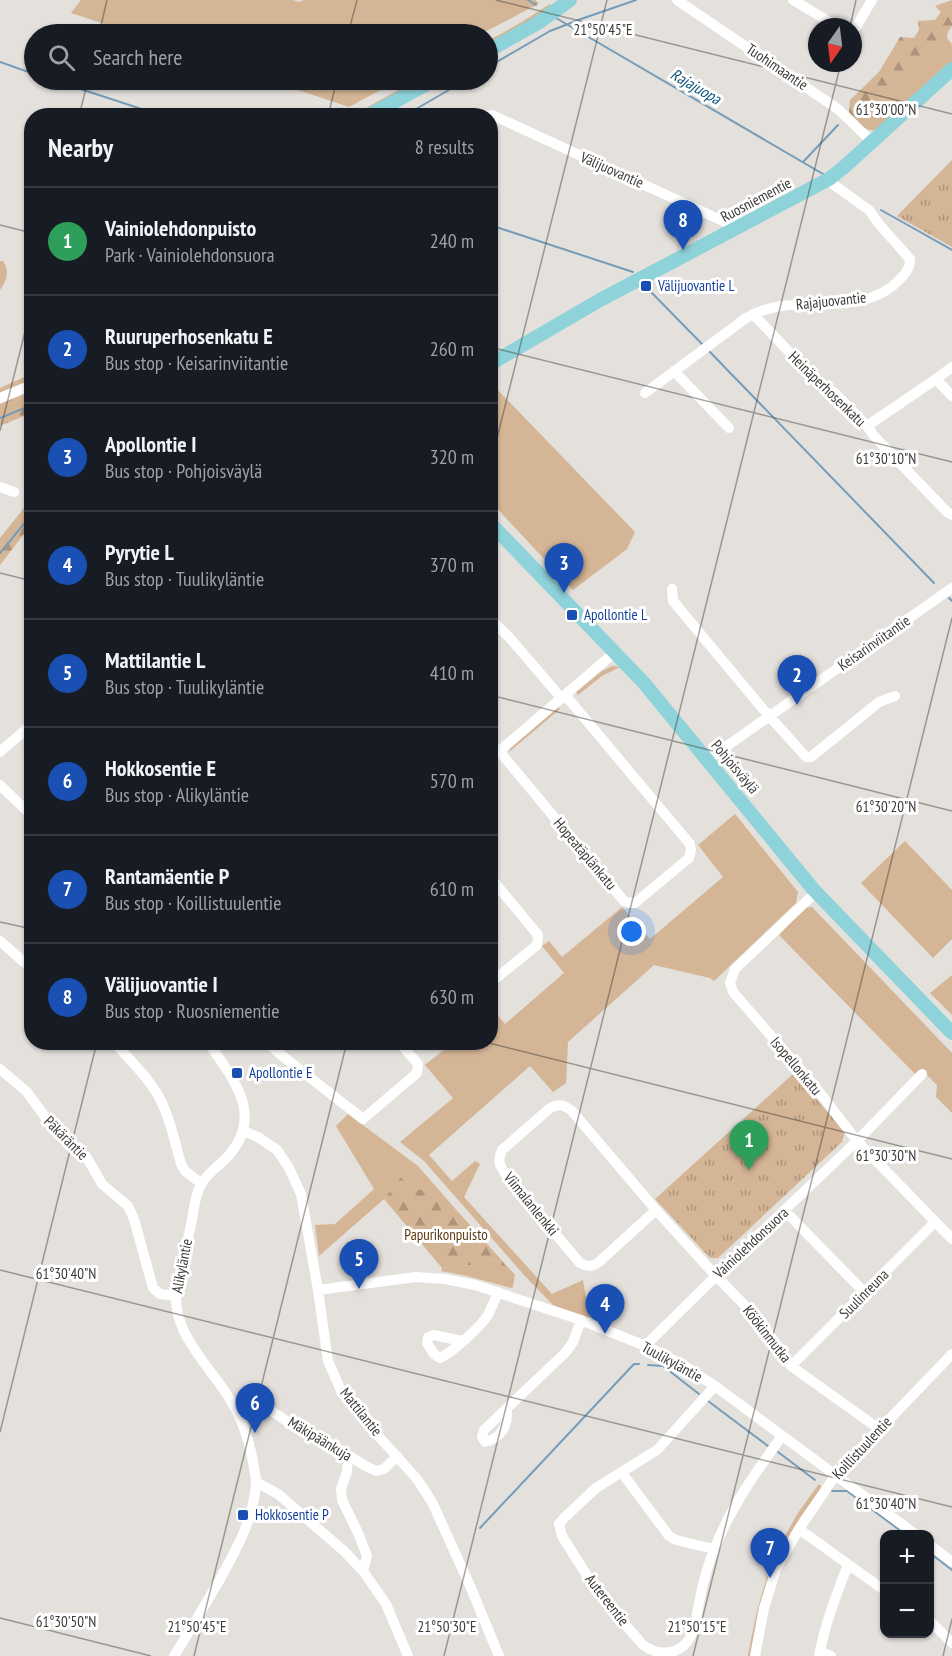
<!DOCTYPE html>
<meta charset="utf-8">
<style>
body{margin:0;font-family:"PT Sans Narrow",sans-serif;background:#20242c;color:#f1f3f6}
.controls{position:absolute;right:18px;bottom:18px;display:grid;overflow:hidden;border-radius:12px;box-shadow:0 2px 4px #0004}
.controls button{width:54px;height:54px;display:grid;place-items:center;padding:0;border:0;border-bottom:2px solid #363941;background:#171b24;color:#f1f3f6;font:30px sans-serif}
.compass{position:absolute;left:808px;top:18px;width:54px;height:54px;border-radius:50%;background:#171b24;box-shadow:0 2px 4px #0004;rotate:194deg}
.you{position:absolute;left:632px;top:932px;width:21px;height:21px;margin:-15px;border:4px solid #fff;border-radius:50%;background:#1a73e8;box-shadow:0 0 0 9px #1a73e833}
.badge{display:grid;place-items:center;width:39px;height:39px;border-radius:50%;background:#56772f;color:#fff;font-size:20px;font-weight:700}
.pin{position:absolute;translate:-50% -50px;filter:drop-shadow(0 2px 3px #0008)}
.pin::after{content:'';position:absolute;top:32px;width:21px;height:18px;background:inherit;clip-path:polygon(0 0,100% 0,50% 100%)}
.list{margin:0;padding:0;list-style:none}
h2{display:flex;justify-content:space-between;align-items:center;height:78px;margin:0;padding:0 24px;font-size:26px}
h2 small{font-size:20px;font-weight:400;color:#9ea1a6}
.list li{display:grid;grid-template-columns:39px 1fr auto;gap:18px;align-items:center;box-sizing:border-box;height:108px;padding:0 24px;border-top:2px solid #363941}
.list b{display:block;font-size:22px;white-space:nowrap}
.list p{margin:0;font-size:20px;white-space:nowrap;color:#9ea1a6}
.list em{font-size:20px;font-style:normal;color:#9ea1a6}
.icon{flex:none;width:33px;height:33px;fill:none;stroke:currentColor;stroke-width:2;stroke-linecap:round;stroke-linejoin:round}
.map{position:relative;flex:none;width:952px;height:1656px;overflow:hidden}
.search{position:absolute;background:#171b24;box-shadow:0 2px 4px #0004;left:24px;top:24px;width:474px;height:66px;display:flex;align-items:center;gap:15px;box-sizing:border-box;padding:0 21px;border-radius:33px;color:#9ea1a6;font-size:22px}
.panel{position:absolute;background:#171b24;box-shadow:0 2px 4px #0004;left:24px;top:108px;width:474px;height:942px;border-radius:24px}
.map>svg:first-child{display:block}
</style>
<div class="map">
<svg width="952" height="1656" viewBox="0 0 952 1656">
<defs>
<pattern id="forest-firs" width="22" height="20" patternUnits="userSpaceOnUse" patternTransform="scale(1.5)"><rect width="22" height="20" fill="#d4b595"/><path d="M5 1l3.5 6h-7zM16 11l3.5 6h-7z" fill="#ad947b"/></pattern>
<pattern id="park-tufts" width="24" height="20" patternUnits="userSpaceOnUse" patternTransform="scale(1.5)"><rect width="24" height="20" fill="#d4b595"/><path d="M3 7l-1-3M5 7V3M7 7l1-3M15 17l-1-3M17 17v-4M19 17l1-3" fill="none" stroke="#ad947b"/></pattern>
</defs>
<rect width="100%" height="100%" fill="#e4e0dc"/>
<path fill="#d4b595" d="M81 0H293L299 2 304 0H504L523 12 481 34H135L71 13Z
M550 4 551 5 537 17 488 46V41L520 23Z
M938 41 948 48 952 44V64L879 129C868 133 862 127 855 119L867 115 888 93 899 89Z
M268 80H399L349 107Z
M416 80H426L361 115 352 116Z
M0 261H3C10 272 7 280 0 290Z
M31 374V381L0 394V388Z
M491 383 635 532 627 549 573 590 491 502Z
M612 666 620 667 602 676 578 695 576 692 602 671Z
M558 707 560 709 509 752 510 748Z
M735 814 798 892 796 903 714 981 710 978 654 965 568 1042 566 1083 553 1092 530 1066 429 1155 452 1181 475 1161 480 1164 464 1197 552 1294 583 1280 590 1319 553 1305 524 1275 424 1161 400 1142 453 1098 425 1065 452 1043 490 1042 491 1007 505 1024 564 973 542 946 549 941 562 957 622 907 650 939 723 877 698 845Z
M905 841 952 890V939L933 958 861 883Z
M812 907 952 1053V1113L936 1097 937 1085 923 1071 917 1076 779 935 804 908Z
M952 975V1015L930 993Z
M348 1114 418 1166 459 1213 443 1209 427 1189 413 1190 401 1177 384 1199 319 1256 315 1225 335 1224 374 1189 336 1126Z
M492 1259 505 1267 507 1266 515 1275 513 1287 511 1288 467 1276 441 1271 442 1268 471 1265Z
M818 1485H821V1488L801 1516 786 1541H782L798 1513Z
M781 1545 783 1546 751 1656H748C755 1617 763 1580 781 1545Z"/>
<path fill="url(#forest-firs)" d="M504 0H535L539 3 523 12Z
M952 0V26L948 32 947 38 952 44 948 48 938 41 899 89 888 93 867 115 855 119 849 112 850 100 879 72 900 37 914 38 919 30 918 21 935 20 941 12 935 6Z
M31 391V413L0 426V404Z
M31 499V525L0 565V538Z
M401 1177 413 1190 427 1189 443 1208 459 1213 507 1266 505 1267 492 1259 471 1265 442 1268 384 1199Z"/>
<path fill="url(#park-tufts)" d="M952 160V247L897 216Z
M794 1073 845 1132 842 1142 718 1258H710L655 1199Z"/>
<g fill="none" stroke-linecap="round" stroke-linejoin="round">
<path stroke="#759db9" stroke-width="2" d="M528 0 536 5
M556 18 823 174
M0 62 34 74
M488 67 550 31 581 19 636 0
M53 80 163 116
M404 116 466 80
M803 162 838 125
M881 210 952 250
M490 225 633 272
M647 288 704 346
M708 350 934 583
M0 418 32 405
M0 553 32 514
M949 598 952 601
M648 1365 663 1366 699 1394
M708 1401 768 1446
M778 1452 815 1480
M832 1491H847L905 1534
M480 1528 634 1364H639
M930 1553 952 1570"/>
<path stroke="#fff" stroke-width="10" d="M677 0 838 109 872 142
M793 0 838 27
M853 32 872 0
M485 116 492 115 738 228
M753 314 814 378 836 394 867 426 874 436 947 512 952 515
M674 371 729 428
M936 379 952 367
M645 393 746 318C757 312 768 308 781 306 820 301 870 312 900 279 906 273 910 268 910 259L879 224 869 210 834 185 829 179
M0 398 32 385
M867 426 936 379 952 396
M0 487 14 492
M672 589 673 601 763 709 806 757H811L879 702 895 696
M490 619 509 637 562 699
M0 752 32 724
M500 752 624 901 630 903H635L689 858 691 850 690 844 566 696
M490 759 614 653
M707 760 952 588
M0 785 32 816
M490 877 538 935 537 945 490 983
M816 892 735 969 730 983 733 992 813 1084 857 1141 952 1239
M0 941 32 969
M114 1042C131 1061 150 1079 161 1101 171 1121 175 1143 181 1164L185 1171 202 1184
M270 1042 271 1046 280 1054 363 1119 417 1073 418 1064 399 1042
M0 1069 27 1092 54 1129 86 1156 102 1184 128 1206 134 1219 153 1288 160 1294 175 1296
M244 1131 258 1137 277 1150 288 1166 301 1194 318 1290 328 1361 342 1393 363 1419 417 1479 432 1502 471 1588 499 1656
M656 1210 599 1262C593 1267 587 1267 580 1263L508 1178C501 1167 496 1163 502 1150L550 1108C559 1103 564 1105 572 1111L656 1210 716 1276 762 1323 791 1366 879 1429
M785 1211 865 1293
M318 1290 416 1277 445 1279 475 1285 581 1320 648 1347 683 1365 715 1386 915 1534
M462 1341 434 1335 428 1337 427 1343 434 1354 440 1358C453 1352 480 1327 488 1315 492 1307 495 1300 498 1292
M645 1346 726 1266 857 1141 922 1074
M791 1366 935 1222
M715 1386 657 1450 596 1488 564 1518 559 1524 562 1536 598 1593 643 1645C657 1655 676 1656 687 1642 696 1630 697 1612 700 1598 703 1582 708 1565 714 1550 730 1508 756 1472 782 1436
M507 1409C508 1425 502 1438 485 1442L482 1437 484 1430 566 1352 573 1342 581 1320
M237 1411C265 1397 280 1419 301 1431 310 1436 321 1439 331 1444 346 1453 359 1464 376 1471L384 1469 397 1456
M348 1457 347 1472 341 1489 342 1500 359 1535 367 1556 363 1571
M622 1473 669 1536 676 1540 714 1549
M256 1482 278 1494 344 1551 363 1571 386 1604 408 1656
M799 1529 884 1590
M930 1545 952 1562
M930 1621 952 1643
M820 1651 831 1656
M174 1656C190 1631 204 1606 219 1581 236 1550 254 1519 256 1483 256 1474 253 1465 252 1456 244 1420 232 1399 210 1371 192 1347 171 1319 177 1288 182 1265 187 1243 192 1220 194 1208 195 1195 201 1184 208 1172 221 1165 230 1154 264 1113 232 1078 208 1042
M755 1656 764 1608 776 1569 799 1529 835 1476 952 1354
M819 1656C825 1624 836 1595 848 1565"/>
<path stroke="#8fd3da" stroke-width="14" d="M488 51 538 23 570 0
M368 116 434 80
M490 364 600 300 829 179 843 168 952 69
M490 523 644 683 813 889 952 1033"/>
</g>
<path fill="none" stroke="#3d3b3a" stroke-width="1.5" stroke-opacity="0.45" d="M496 0 952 114M850 27 856 0M99 34 107 0M348 34 357 0M79 116 88 80M328 116 337 80M0 225 32 233M490 347 952 462M0 431 32 304M490 466 607 0M0 573 32 581M490 695 952 811M0 922 32 929M485 1042 952 1159M0 1270 952 1507M0 1432 97 1042M0 1618 151 1656M194 1656 347 1042M444 1656 841 63M693 1656 952 618M943 1656 952 1619"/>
<g fill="#1a4fb4" stroke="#fff" stroke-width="2">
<rect x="640" y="280" width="12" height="12" rx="3"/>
<rect x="566" y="609" width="12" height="12" rx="3"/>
<rect x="231" y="1067" width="12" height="12" rx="3"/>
<rect x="237" y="1509" width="12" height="12" rx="3"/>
</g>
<g text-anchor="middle" stroke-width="6" stroke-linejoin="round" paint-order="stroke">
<g font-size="15" fill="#3d3b3a" stroke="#fff">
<text transform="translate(777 67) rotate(34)" y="5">Tuohimaantie</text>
<text transform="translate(612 170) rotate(24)" y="5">Välijuovantie</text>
<text transform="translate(756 200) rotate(-28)" y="5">Ruosniementie</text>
<text transform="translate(831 301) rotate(-6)" y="5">Rajajuovantie</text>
<text transform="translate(827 389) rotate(44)" y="5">Heinäperhosenkatu</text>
<text transform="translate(874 643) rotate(-35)" y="5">Keisarinviitantie</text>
<text transform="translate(735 767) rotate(50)" y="5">Pohjoisväylä</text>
<text transform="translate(585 854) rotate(50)" y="5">Hopeatäplänkatu</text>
<text transform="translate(796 1066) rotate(50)" y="5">Isopellonkatu</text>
<text transform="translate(66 1138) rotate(45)" y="5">Päkäräntie</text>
<text transform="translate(531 1204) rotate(51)" y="5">Viimalanlenkki</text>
<text transform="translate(751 1243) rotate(-43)" y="5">Vainiolehdonsuora</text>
<text transform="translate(182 1266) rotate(-79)" y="5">Alikyläntie</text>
<text transform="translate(864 1294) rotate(-45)" y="5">Suulinreuna</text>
<text transform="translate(767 1334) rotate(52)" y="5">Köökinmutka</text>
<text transform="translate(672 1362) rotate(29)" y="5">Tuulikyläntie</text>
<text transform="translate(361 1412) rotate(51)" y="5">Mattilantie</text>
<text transform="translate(320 1439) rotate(31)" y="5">Mäkipäänkuja</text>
<text transform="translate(862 1448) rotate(-47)" y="5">Koillistuulentie</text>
<text transform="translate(607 1600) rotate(52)" y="5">Autereentie</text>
</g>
<g font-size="15" fill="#164399" stroke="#fff" text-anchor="start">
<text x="658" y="291">Välijuovantie L</text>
<text x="584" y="620">Apollontie L</text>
<text x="249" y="1078">Apollontie E</text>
<text x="255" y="1520">Hokkosentie P</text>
</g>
<g font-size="15" fill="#5d3b12" stroke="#fff">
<text x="446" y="1240">Papurikonpuisto</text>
</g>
<g font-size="16" font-style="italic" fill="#0d547b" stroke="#fff">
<text transform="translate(696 86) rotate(30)" y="6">Rajajuopa</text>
</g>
</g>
<g font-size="15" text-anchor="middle" fill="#3d3b3a" stroke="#fff" stroke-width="6" stroke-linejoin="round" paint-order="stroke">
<text x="603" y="35">21°50'45"E</text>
<text x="886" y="115">61°30'00"N</text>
<text x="886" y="464">61°30'10"N</text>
<text x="886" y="812">61°30'20"N</text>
<text x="886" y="1161">61°30'30"N</text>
<text x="66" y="1279">61°30'40"N</text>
<text x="886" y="1509">61°30'40"N</text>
<text x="66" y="1627">61°30'50"N</text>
<text x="197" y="1632">21°50'45"E</text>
<text x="447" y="1632">21°50'30"E</text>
<text x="697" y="1632">21°50'15"E</text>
</g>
</svg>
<div class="controls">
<button>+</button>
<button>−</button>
</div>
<svg class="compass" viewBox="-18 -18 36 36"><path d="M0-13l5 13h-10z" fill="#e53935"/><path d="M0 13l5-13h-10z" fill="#9ea1a6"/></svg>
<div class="you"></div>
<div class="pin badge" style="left:749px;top:1170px;background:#2e9e5b">1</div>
<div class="pin badge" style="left:797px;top:705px;background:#1a4fb4">2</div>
<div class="pin badge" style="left:564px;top:593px;background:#1a4fb4">3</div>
<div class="pin badge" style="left:605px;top:1334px;background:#1a4fb4">4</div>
<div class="pin badge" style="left:359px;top:1289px;background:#1a4fb4">5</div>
<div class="pin badge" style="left:255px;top:1433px;background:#1a4fb4">6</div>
<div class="pin badge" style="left:770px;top:1578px;background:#1a4fb4">7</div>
<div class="pin badge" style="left:683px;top:250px;background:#1a4fb4">8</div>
<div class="search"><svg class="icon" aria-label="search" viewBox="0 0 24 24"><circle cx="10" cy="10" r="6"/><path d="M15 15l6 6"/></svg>Search here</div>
<section class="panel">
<h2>Nearby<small>8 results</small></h2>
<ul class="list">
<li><span class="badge" style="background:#2e9e5b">1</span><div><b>Vainiolehdonpuisto</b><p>Park · Vainiolehdonsuora</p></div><em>240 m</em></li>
<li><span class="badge" style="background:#1a4fb4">2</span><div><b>Ruuruperhosenkatu E</b><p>Bus stop · Keisarinviitantie</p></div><em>260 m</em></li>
<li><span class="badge" style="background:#1a4fb4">3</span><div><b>Apollontie I</b><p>Bus stop · Pohjoisväylä</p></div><em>320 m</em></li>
<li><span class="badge" style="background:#1a4fb4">4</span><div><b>Pyrytie L</b><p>Bus stop · Tuulikyläntie</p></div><em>370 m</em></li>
<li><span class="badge" style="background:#1a4fb4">5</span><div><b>Mattilantie L</b><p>Bus stop · Tuulikyläntie</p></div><em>410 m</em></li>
<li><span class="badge" style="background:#1a4fb4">6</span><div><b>Hokkosentie E</b><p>Bus stop · Alikyläntie</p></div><em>570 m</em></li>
<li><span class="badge" style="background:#1a4fb4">7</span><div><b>Rantamäentie P</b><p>Bus stop · Koillistuulentie</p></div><em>610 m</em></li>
<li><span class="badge" style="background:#1a4fb4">8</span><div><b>Välijuovantie I</b><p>Bus stop · Ruosniementie</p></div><em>630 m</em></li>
</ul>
</section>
</div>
